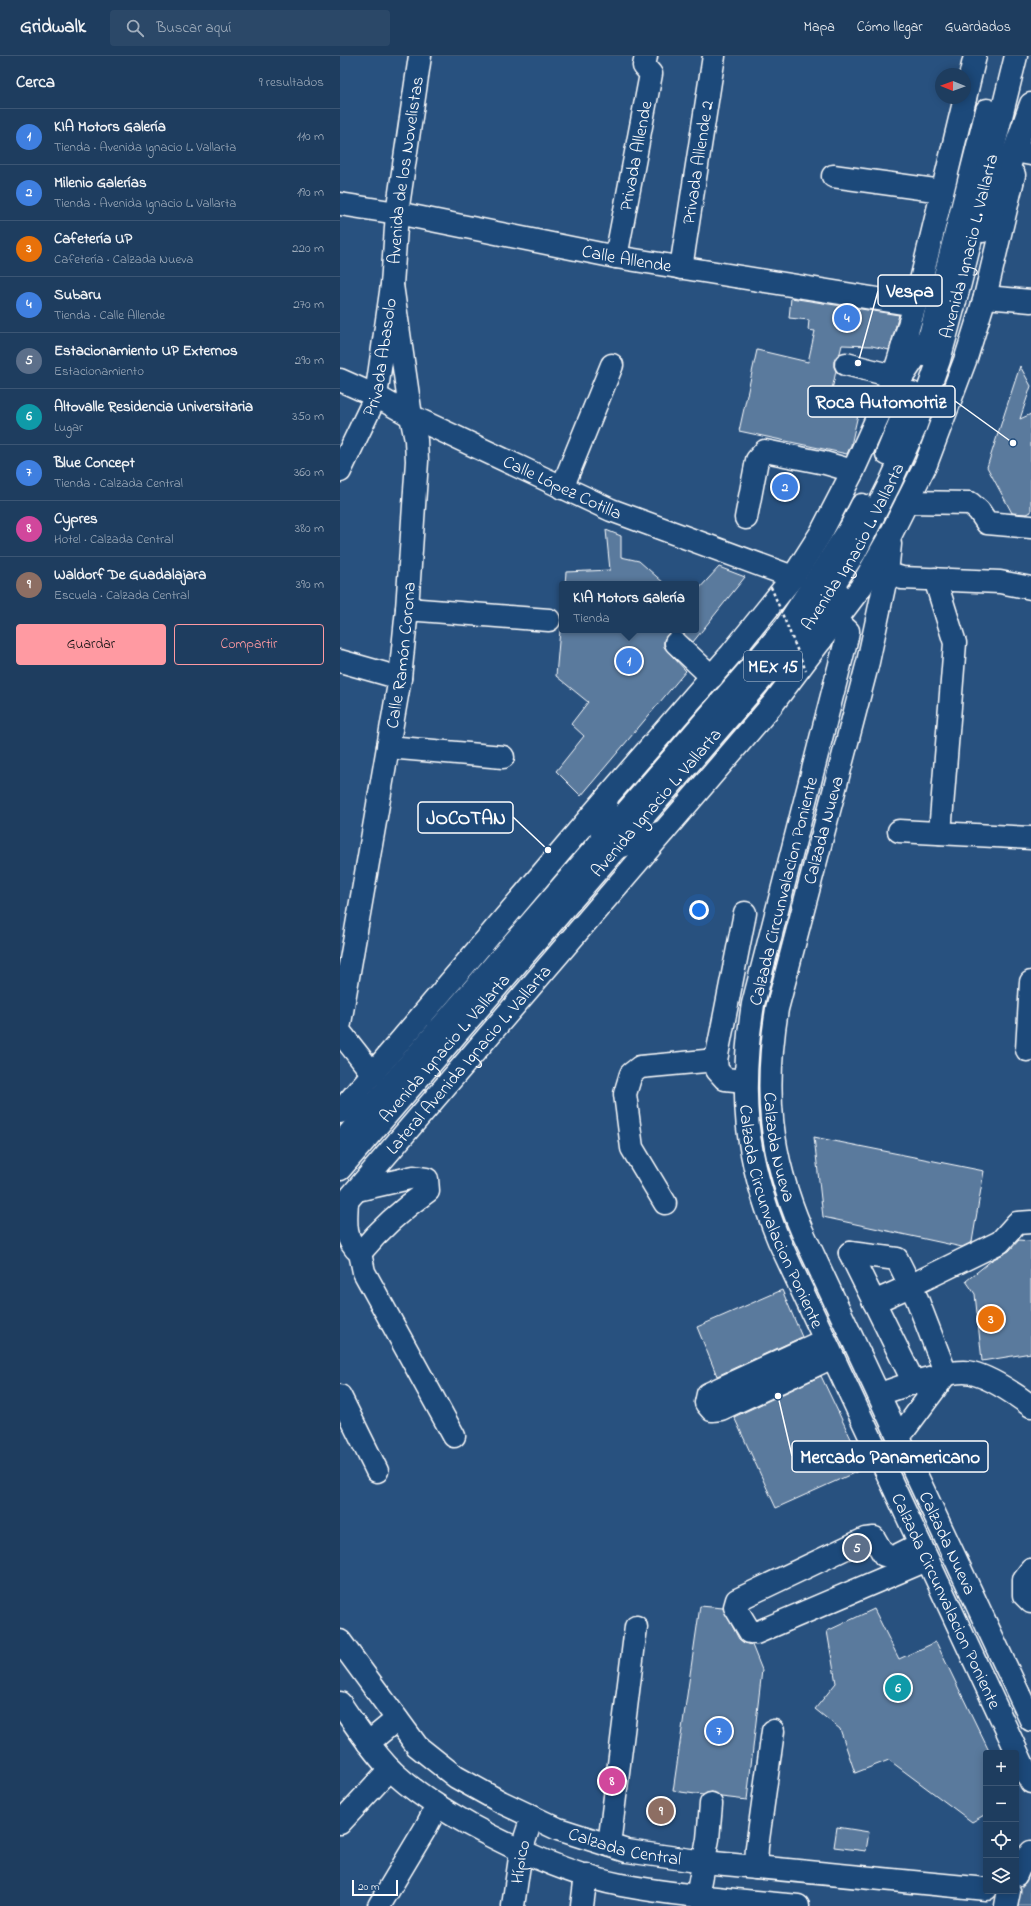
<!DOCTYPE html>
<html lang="es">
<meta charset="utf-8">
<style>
body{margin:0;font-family:"Indie Flower",sans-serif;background:#2b4868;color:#f1f3f6}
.controls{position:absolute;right:12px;bottom:12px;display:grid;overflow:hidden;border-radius:4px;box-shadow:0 2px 10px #0003}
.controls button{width:36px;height:36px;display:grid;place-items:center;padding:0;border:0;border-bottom:1px solid #3c5674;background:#1e3d5f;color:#f1f3f6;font:20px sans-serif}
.compass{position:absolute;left:595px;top:12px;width:36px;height:36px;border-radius:50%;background:#1e3d5f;box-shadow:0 2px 10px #0003;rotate:271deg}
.scale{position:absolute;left:12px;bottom:10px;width:46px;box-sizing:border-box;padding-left:4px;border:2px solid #fff;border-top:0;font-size:11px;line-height:14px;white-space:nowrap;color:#fff;-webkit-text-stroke:3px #1f4a7a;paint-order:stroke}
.you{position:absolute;left:359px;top:854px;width:14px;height:14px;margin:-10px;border:3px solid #fff;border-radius:50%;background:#1a73e8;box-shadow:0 0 0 6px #1a73e833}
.badge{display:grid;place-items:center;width:26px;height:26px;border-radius:50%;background:#ff9aa2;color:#fff;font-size:13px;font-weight:700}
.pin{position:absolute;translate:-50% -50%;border:2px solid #fff;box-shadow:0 1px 4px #0006}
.popup{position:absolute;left:219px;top:525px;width:140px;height:52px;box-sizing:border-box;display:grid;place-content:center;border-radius:4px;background:#1e3d5f;filter:drop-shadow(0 1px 3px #0005);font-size:13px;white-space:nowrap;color:#a1aebd}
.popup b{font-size:15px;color:#f1f3f6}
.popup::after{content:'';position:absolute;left:50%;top:100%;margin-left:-8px;border:8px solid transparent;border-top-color:#1e3d5f}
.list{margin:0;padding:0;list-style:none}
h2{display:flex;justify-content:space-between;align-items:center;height:52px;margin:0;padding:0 16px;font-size:17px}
h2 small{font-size:13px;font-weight:400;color:#a1aebd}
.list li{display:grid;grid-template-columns:26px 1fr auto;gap:12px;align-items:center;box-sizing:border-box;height:56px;padding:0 16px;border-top:1px solid #3c5674}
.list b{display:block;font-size:15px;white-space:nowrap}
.list p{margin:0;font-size:13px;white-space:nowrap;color:#a1aebd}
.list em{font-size:13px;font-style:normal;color:#a1aebd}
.actions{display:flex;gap:8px;padding:12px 16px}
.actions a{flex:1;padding:9px 0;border:1px solid #ff9aa2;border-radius:4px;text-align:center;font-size:14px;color:#ff9aa2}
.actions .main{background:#ff9aa2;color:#111}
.icon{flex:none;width:22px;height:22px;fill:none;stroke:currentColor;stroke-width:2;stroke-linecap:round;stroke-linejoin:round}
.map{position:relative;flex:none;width:691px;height:1850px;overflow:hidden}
header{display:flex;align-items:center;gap:24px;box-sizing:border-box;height:56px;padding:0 20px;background:#1e3d5f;border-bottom:1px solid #3c5674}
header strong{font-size:19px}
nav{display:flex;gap:22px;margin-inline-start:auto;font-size:14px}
.search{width:280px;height:36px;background:#2b4868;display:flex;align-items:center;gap:10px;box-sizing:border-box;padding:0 14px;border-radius:4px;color:#a1aebd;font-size:15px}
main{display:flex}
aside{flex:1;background:#1e3d5f}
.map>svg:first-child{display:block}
</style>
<header>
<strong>Gridwalk</strong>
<div class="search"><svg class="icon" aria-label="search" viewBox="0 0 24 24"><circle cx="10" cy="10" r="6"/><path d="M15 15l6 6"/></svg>Buscar aquí</div>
<nav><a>Mapa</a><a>Cómo llegar</a><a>Guardados</a></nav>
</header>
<main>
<aside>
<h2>Cerca<small>9 resultados</small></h2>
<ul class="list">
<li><span class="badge" style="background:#3f7fe0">1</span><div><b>KIA Motors Galería</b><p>Tienda · Avenida Ignacio L. Vallarta</p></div><em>110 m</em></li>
<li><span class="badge" style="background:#3f7fe0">2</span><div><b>Milenio Galerías</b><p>Tienda · Avenida Ignacio L. Vallarta</p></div><em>190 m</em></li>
<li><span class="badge" style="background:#e8710a">3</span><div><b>Cafetería UP</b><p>Cafetería · Calzada Nueva</p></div><em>220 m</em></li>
<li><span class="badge" style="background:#3f7fe0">4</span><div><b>Subaru</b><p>Tienda · Calle Allende</p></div><em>270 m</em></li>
<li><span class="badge" style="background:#5c6f8a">5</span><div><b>Estacionamiento UP Externos</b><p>Estacionamiento</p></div><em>290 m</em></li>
<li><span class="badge" style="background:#0f9aa8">6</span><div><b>Altovalle Residencia Universitaria</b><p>Lugar</p></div><em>350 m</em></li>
<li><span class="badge" style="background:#3f7fe0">7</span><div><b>Blue Concept</b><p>Tienda · Calzada Central</p></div><em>360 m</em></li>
<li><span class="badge" style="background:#d1479c">8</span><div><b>Cypres</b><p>Hotel · Calzada Central</p></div><em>380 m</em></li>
<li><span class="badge" style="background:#8d6e63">9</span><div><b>Waldorf De Guadalajara</b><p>Escuela · Calzada Central</p></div><em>390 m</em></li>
</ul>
<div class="actions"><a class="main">Guardar</a><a>Compartir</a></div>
</aside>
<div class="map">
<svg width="691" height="1850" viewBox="0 0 691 1850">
<rect width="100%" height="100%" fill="#28517f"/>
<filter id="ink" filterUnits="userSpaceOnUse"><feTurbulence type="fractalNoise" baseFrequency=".025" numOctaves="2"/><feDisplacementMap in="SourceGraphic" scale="8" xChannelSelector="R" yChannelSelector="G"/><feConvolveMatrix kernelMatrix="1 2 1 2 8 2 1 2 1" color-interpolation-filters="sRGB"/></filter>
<g filter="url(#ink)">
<path fill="#446890" stroke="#a2b4c8" d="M691 1812V1850H677L679 1838Z"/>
<path fill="#5a7a9d" stroke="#fff" d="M451 242 559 259 549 294 532 290 502 289 500 297 494 305V311L496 315 490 343 520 350 511 389 507 398 399 375 417 294 468 306 475 275 468 274 469 264 449 262Z
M680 310 691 330 680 363 691 358V456L687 458 672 457 647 411Z
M266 474 281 480V501L299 505 325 528H225L226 516 270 514Z
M379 511 405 521 353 586 339 575H332L327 579 324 584V591L346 615 241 740 216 715 244 680 231 668 248 646 216 620 220 574H356V536Z
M474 1081 644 1115 632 1186 622 1191 483 1161Z
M679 1184 691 1185V1297L642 1305 635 1238 626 1225 652 1204 669 1195Z
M442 1234 462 1281 377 1320 357 1271Z
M481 1320 525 1412 436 1452 394 1361Z
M360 1550 383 1552 399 1583 403 1586 412 1589 422 1614 407 1744 381 1741 372 1736 363 1739 333 1735Z
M534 1553 559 1603 596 1586 650 1697H646V1758L632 1766 549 1704 515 1717 500 1673 475 1653 496 1627 487 1575Z
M497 1771 529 1776 526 1795 494 1791Z"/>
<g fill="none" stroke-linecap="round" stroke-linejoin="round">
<g stroke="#fff" stroke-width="25">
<g id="minor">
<path d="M625 42 635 0"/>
<path d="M680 96 691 98"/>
<path d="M493 120 602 135"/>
<path id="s1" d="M0 148 57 157 276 201 575 249"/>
<path id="s2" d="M276 201 311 18 304 10 306 0"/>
<path id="s3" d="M341 212 374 0"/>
<path d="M645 241 691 245"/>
<path d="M506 308 553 320"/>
<path id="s4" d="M0 324 36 340 71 360 271 454 453 521"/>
<path id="s5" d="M0 415 36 340 52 229 57 157 80 0"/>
<path d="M222 432 272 309"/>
<path d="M567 446 630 447 639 455 647 467 691 471"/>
<path d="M406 462 417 404 425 395 485 407 513 415"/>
<path id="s6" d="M550 488 547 517 528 606 437 953C424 1035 429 1098 462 1175L691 1664"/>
<path d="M533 513 562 522 660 526 691 532"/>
<path d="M595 523 615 587 600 777"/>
<path d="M67 553 209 564"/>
<path id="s7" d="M496 564 508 575 507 581 413 948C399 1038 404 1100 439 1185L691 1726"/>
<path d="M336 587 372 621"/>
<path d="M0 605 60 622"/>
<path d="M48 691 163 701"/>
<path d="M559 775 691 782"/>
<path id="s8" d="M0 967 60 622 67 553 77 405 76 384 71 360 52 229"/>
<path d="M0 976 33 1018"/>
<path d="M687 994 691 926"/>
<path d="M405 1025 385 1023 377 1014 376 1004 405 857"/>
<path d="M0 1056 267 741 391 598 453 521 481 477 513 415 542 351 558 306 575 249 625 42"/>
<path d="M17 1134 74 1121 87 1123 88 1135C62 1153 40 1173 20 1197"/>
<path d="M7 1145C6 1165 3 1183 20 1197L24 1216 114 1380"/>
<path d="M325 1147 292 1092 285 1038 291 1018 300 1011 376 1004"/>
<path id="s9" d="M0 1153 432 649 521 531 551 478 586 408 626 302 645 241 674 119"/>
<path d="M510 1197 557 1203 577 1243 606 1318"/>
<path d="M510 1197 574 1327"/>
<path d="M534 1246 570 1230 660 1186 677 1167 691 1166"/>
<path d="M485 1284 368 1338 366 1347 372 1354 381 1353 493 1301"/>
<path d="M539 1338C559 1332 612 1311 632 1317 651 1322 675 1338 691 1350"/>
<path d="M0 1340 37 1415"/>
<path d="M559 1381 606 1318"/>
<path d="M580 1488 554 1501 544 1499 534 1482 525 1483 397 1544 395 1551 410 1576 416 1577 587 1504"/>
<path d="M691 1514 684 1523V1539L691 1546"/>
<path id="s10" d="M0 1585 77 1690 116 1721 161 1746 218 1773 287 1795 364 1806 646 1833"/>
<path d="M0 1647C15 1669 30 1692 49 1712 72 1735 102 1753 130 1769 176 1794 230 1819 281 1829 340 1840 399 1844 458 1850"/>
<path d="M28 1687 57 1663"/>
<path d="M0 1767 50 1713"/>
<path d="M269 1789 296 1571"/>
<path d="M416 1811 417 1791 433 1675"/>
<path d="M676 1819 679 1812 691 1796"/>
<path d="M357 1840 368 1783 371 1748"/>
<path d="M39 1850 85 1773 97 1750"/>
<path id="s11" d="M173 1850 181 1795 192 1761"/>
<path d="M242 1850 246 1819"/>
<path d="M666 1850 669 1835"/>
</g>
</g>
<g stroke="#fff" stroke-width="25">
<g id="highway">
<path d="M643 175 656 147 691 48"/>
<path d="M585 299 647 54"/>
<path d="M542 351 588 282"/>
<path d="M547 398 572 337"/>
<path d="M481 584 497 535"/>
<path d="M261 785 267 741"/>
<path d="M277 792 324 775"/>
<path d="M0 1088 445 572 511 471 522 449"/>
<path id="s12" d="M0 1113 463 575 515 496 550 427 574 374 599 304 620 227 676 0"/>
</g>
</g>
<use href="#minor" stroke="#1f4a7a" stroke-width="22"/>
<use href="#highway" stroke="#1f4a7a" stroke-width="22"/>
<path stroke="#fff" stroke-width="2.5" stroke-dasharray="3 3" stroke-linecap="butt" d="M431 531 466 615"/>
</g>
</g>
<g text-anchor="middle" stroke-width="3" stroke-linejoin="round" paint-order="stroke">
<rect fill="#1f4a7a" stroke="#bcc9d7" stroke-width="1" x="404" y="595" width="58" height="30" rx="3"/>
<g font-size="17" font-weight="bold" fill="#fff">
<text x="433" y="616">MEX 15</text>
</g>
<g font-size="18" fill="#fff" stroke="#1f4a7a">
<text dy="6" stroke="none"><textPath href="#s2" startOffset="103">Privada Allende</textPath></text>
<text dy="6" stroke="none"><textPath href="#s3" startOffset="107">Privada Allende 2</textPath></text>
<text dy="6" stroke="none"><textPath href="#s5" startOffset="311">Avenida de los Novelistas</textPath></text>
<text dy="6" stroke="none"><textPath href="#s12" startOffset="1132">Avenida Ignacio L. Vallarta</textPath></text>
<text dy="6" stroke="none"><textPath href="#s1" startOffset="292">Calle Allende</textPath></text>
<text dy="6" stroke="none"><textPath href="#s5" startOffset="122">Privada Abasolo</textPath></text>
<text dy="6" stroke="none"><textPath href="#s4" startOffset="247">Calle López Cotilla</textPath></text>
<text dy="6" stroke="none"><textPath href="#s12" startOffset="808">Avenida Ignacio L. Vallarta</textPath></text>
<text dy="6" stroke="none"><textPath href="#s8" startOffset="373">Calle Ramón Corona</textPath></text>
<text dy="6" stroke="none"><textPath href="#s12" startOffset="484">Avenida Ignacio L. Vallarta</textPath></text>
<text transform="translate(483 774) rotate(-75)" y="6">Calzada Nueva</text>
<text transform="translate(443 835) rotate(-76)" y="6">Calzada Circunvalacion Poniente</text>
<text dy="6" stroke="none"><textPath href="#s12" startOffset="160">Avenida Ignacio L. Vallarta</textPath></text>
<text dy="6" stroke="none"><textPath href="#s9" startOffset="197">Lateral Avenida Ignacio L. Vallarta</textPath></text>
<text dy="6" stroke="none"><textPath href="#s6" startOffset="618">Calzada Nueva</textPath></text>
<text dy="6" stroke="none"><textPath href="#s7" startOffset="620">Calzada Circunvalacion Poniente</textPath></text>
<text dy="6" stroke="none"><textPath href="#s6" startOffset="1050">Calzada Nueva</textPath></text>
<text dy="6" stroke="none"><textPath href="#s7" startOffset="1040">Calzada Circunvalacion Poniente</textPath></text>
<text dy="6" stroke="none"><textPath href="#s10" startOffset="364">Calzada Central</textPath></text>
<text dy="6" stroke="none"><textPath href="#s11" startOffset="45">Hípico</textPath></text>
</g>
</g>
<path fill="none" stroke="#fff" stroke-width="1.5" d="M518 307L538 235M673 387L615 345M208 794L173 761M438 1340L452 1400"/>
<g fill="#fff" stroke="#1f4a7a" stroke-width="1.5">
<circle cx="518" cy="307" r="4"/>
<circle cx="673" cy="387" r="4"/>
<circle cx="208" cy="794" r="4"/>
<circle cx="438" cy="1340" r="4"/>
</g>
<g fill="#1f4a7a" stroke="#fff" stroke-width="1.5">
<rect x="538" y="219" width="64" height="31" rx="4"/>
<rect x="468" y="330" width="147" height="31" rx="4"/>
<rect x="78" y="746" width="95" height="31" rx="4"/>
<rect x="452" y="1385" width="196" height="31" rx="4"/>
</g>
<g font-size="19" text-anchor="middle" font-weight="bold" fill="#fff">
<text x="570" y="241">Vespa</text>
<text x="541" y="352">Roca Automotriz</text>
<text x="126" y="768">JOCOTAN</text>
<text x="550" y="1407">Mercado Panamericano</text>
</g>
</svg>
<div class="controls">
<button>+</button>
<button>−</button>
<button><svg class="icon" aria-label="locate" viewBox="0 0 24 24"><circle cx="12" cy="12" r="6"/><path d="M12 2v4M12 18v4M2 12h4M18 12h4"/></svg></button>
<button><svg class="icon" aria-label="layers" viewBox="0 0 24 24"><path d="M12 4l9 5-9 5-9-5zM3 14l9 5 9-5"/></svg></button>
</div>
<svg class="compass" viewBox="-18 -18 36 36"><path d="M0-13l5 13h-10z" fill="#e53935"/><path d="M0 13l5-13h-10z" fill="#a1aebd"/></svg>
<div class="scale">20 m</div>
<div class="you"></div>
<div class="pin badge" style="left:289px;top:605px;background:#3f7fe0">1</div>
<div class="popup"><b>KIA Motors Galería</b>Tienda</div>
<div class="pin badge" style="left:445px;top:431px;background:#3f7fe0">2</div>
<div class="pin badge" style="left:651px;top:1263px;background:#e8710a">3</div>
<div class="pin badge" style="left:507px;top:262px;background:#3f7fe0">4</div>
<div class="pin badge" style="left:517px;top:1492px;background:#5c6f8a">5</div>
<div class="pin badge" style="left:558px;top:1632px;background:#0f9aa8">6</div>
<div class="pin badge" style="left:379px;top:1675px;background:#3f7fe0">7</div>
<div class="pin badge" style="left:272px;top:1725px;background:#d1479c">8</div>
<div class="pin badge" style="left:321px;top:1755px;background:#8d6e63">9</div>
</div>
</main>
